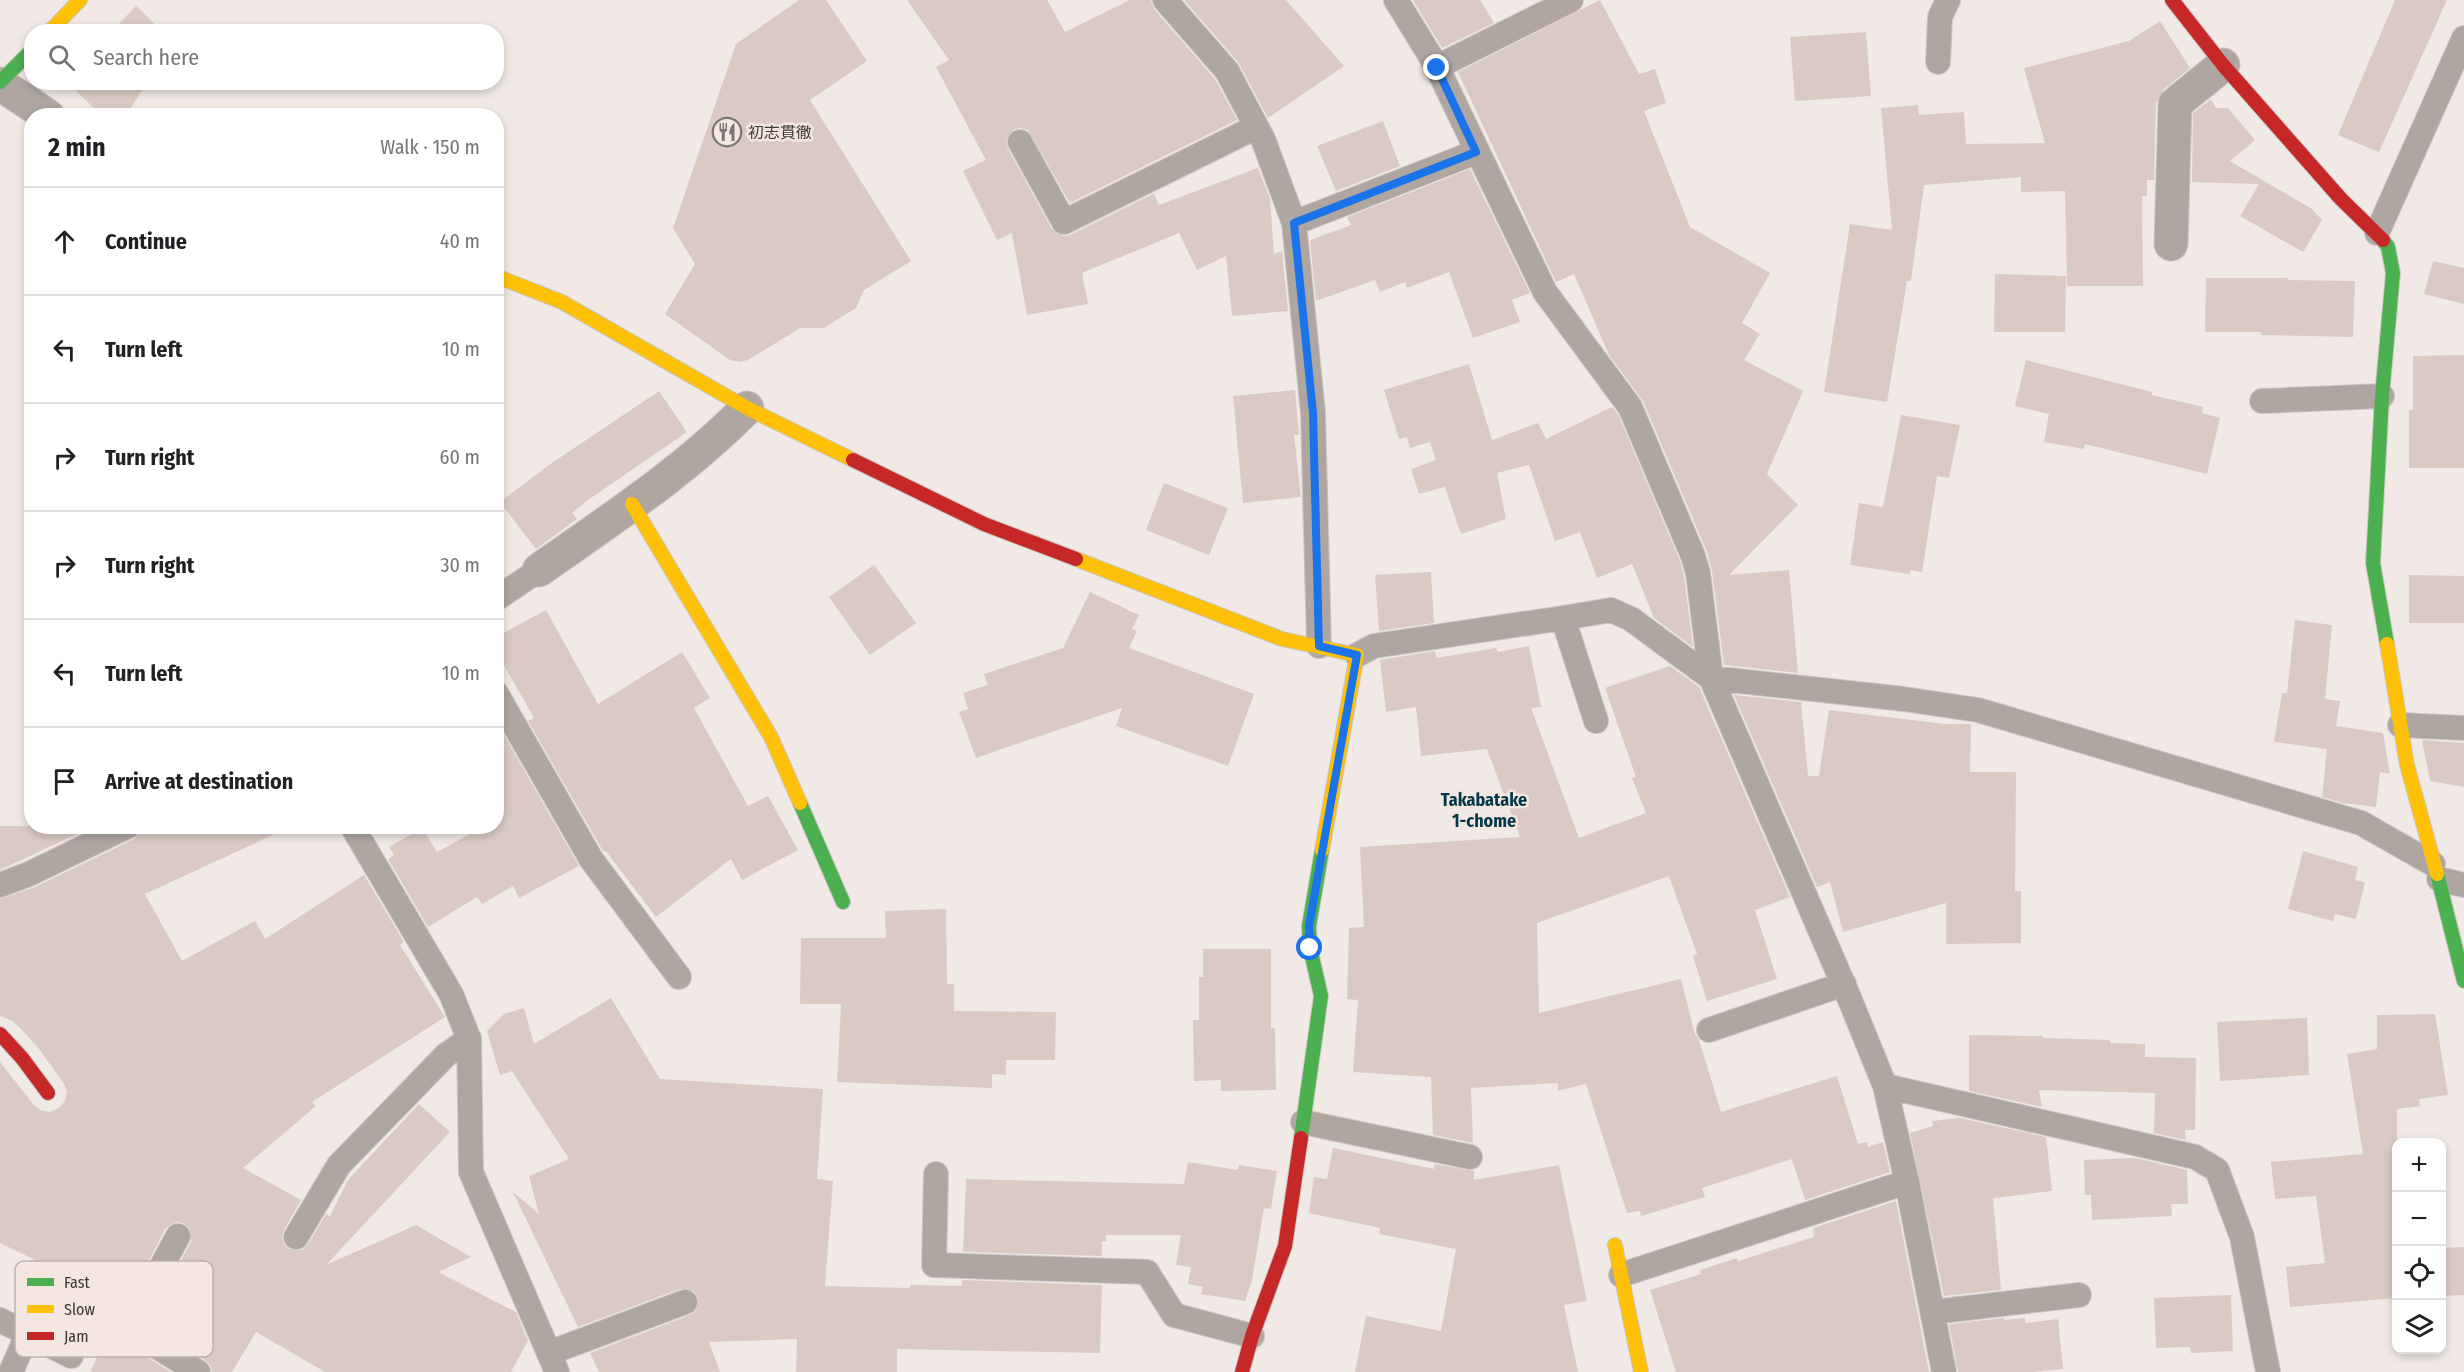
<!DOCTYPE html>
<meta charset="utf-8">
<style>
body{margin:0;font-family:"Fira Sans Condensed","Noto Sans JP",sans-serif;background:#f2f2f2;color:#202124}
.controls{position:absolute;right:18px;bottom:18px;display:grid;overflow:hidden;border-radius:12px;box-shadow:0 3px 9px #0003}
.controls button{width:54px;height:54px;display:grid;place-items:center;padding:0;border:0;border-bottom:2px solid #e0e0e0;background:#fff;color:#202124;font:30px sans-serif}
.stop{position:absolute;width:18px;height:18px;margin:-14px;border:4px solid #1a73e8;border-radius:50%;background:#fff}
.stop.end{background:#1a73e8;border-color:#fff;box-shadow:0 2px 6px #0008}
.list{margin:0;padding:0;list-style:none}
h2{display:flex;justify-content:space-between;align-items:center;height:78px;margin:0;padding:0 24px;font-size:26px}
h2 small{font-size:20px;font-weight:400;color:#757577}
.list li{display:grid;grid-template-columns:39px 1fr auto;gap:18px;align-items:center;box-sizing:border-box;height:108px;padding:0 24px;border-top:2px solid #e0e0e0}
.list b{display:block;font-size:22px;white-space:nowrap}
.list em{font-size:20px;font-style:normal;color:#757577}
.icon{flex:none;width:33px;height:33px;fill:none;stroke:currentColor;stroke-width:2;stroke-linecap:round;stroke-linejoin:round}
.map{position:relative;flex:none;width:2464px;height:1372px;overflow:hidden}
.search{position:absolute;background:#fff;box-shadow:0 3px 9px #0003;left:24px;top:24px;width:480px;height:66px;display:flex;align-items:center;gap:15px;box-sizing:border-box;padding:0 21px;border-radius:24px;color:#757577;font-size:22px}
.panel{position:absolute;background:#fff;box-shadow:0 3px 9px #0003;left:24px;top:108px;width:480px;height:726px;border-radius:24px}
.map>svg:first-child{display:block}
</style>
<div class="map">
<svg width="2464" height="1372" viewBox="0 0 2464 1372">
<rect width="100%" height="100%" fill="#f0e9e6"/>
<path fill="#dacac3" d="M799 0H826L867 61 810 100 911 261 864 290 856 308 824 328H800L748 360 739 362 730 360 665 314 695 264 673 228 736 44Z
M907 0H1047L1065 32 1130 0H1151L1154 9 1215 79 1237 120 1070 203 1028 130 1020 128 1013 130 1006 141 1008 149 1052 229 1063 236 1070 235 1159 191 1154 194 1159 205 1258 168 1270 199 1274 254 1282 251 1288 311 1232 316 1226 256 1197 270 1179 233 1082 273 1088 304 1027 315 1012 233 997 240 963 171 986 160 936 67 949 60Z
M1184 0H1286L1344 66 1268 118 1238 62Z
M1413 0H1480L1494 23 1442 48Z
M1600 0 1639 74 1655 69 1666 103 1644 111 1690 227 1770 273 1742 323 1760 334 1744 360 1803 391 1767 474 1798 505 1729 575 1789 570 1798 673 1724 665 1712 571 1707 552 1643 401 1609 355 1574 274 1556 282 1458 72Z
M2395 0H2447L2379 152 2338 135Z
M136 6 163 32H111Z
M2160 21 2190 68 2163 90 2156 103 2154 180H2147V196H2142L2143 286H2067L2065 191 2021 192V177L1924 185 1911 281H1907L1887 402 1824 392 1850 224 1892 230 1881 108 1918 105 1919 115 1964 112 1966 144 2045 143 2024 68 2129 41Z
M1866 32 1871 96 1795 101 1790 37Z
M67 82H147L126 116H102Z
M2211 99 2216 108H2228L2255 140 2230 161 2312 209 2322 220 2303 252 2240 216 2259 184 2192 182 2193 113Z
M1383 121 1400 166 1336 191 1317 146Z
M1470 169 1530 293 1512 300 1520 322 1473 338 1449 272 1407 288 1405 282 1380 292 1375 280 1316 301 1310 240 1351 225 1347 217Z
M2433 261 2464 268V304L2424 294Z
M1995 274 2066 276 2065 332H1994Z
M2206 278H2288L2287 280 2355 281 2353 337 2261 335V332H2205Z
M2464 355V468H2409V410H2413V356Z
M2026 360 2152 392V395L2203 407 2202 413 2220 418 2207 474 2085 444 2084 449 2044 442 2049 414 2015 406Z
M1469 364 1492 440 1538 423 1546 439 1612 407 1618 414 1680 561 1684 576 1693 647 1654 618 1632 564 1597 578 1580 532 1555 541 1529 465 1497 473 1506 519 1461 534 1445 487 1419 494 1411 469 1436 460 1430 442 1410 448 1407 437 1399 439 1384 390Z
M1295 390 1299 435H1294L1301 497 1243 503 1233 396Z
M659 391 687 432 588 500 572 513 577 519 536 549 500 502 549 465Z
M1901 415 1960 425 1949 478 1937 476 1922 572 1910 570V574L1850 565 1859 503 1883 507Z
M1164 483 1228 508 1209 555 1146 530Z
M874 565 916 623 870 655 829 597Z
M1431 572 1434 623 1379 631 1375 575Z
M2409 575 2464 576V623H2409Z
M1090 592 1139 615 1132 629 1137 631 1129 648 1254 694 1228 766 1116 726 1122 708 976 758 959 712 968 709 963 693 988 685 984 674 1063 648Z
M546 610 598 704 682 652 710 698 694 708 748 806 768 796 798 850 742 880 731 859 656 917 606 851H603L528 721 534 718 496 651V637Z
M2295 620 2332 625 2325 699 2340 701 2336 726 2383 733 2390 774 2380 772 2376 807 2343 803 2322 797 2327 749 2274 742 2282 693H2287Z
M1529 646 1541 707 1531 708 1579 838 1646 813 1632 778 1636 777 1605 688 1670 666 1699 687 1790 897 1755 910 1777 979 1707 1001 1693 956 1697 954 1669 876 1537 923 1539 1013 1681 979 1695 1034 1699 1040 1721 1112 1837 1076 1858 1144 1867 1142 1868 1147 1883 1142 1890 1172 1805 1200 1792 1159 1702 1188 1705 1197 1641 1216 1640 1211 1627 1213 1586 1084 1558 1091V1083L1471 1088 1473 1143 1433 1135 1431 1077 1353 1072 1358 1000 1347 999 1349 928 1364 927 1360 847 1520 837 1487 749 1421 756 1416 707 1386 712 1380 660 1435 651 1436 658 1496 648 1498 652Z
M1734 695 1801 702 1808 776H1819L1829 710 1945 724H1971L1970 772H2016L2015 891H2021V943L1946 944V903L1843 932 1830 882 1817 887Z
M504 735 579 866 519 898 513 886 482 904 477 897 428 927 388 859 394 855 389 847 422 828 437 852 485 826H496V739Z
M2422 740 2464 743V787L2430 781Z
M0 826H94L0 870Z
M142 826H292L145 894 182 961 255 921 265 939 364 875 404 942 400 945 445 1017 312 1102 316 1106 243 1168 301 1200 284 1230 282 1237 284 1244 289 1249 302 1250 308 1244 326 1214 330 1216 348 1180 419 1104 450 1132 326 1265 416 1225 471 1257 438 1272 516 1312 528 1341 511 1372H325L256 1332 232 1372H212L210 1365 205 1360 147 1324 191 1242 190 1229 185 1224 178 1222 171 1224 165 1229 114 1329 115 1335 121 1341 171 1372H90L118 1314 52 1284 58 1271 0 1243V1062L33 1104 40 1110 50 1112 59 1108 65 1101 67 1091 63 1082 36 1045 13 1021 0 1016V899L35 887 134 839 140 833Z
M2303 851 2358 867 2355 880 2365 882 2356 919 2335 914 2333 921 2288 909Z
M946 909 947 984H954V1011L1056 1012 1055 1060H1006V1075L992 1074V1088L837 1082 841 1004H800L801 938H886L885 911Z
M1203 949H1271V1028H1275L1276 1090 1221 1091V1080L1194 1081 1193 1020H1199V977H1203Z
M611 998 660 1079 823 1089 817 1179 833 1181 825 1286 910 1288V1285L962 1286V1280L1102 1285 1100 1353 897 1349V1372H796L797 1339 709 1342 720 1372H599L590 1353 690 1315 696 1311 698 1298 694 1291 680 1289 578 1327 513 1192 539 1214 529 1176 569 1159 512 1071 500 1075 487 1031 504 1014 524 1008 534 1044Z
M2435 1014 2448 1095 2419 1099 2420 1106 2397 1109V1298L2290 1307 2286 1267 2325 1263 2316 1196 2275 1199 2271 1162 2363 1154 2347 1054 2377 1049V1015Z
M2307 1018 2309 1075 2220 1081 2217 1022Z
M1969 1035 2043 1036V1038L2110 1040V1043L2145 1044V1057L2196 1058 2195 1130H2185L2186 1140 2154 1133 2155 1093 2039 1090 2042 1107 1969 1091Z
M1960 1118 2046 1137 2052 1191 1993 1198 2001 1290 1944 1296 1910 1133 1933 1126 1932 1121Z
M1333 1148 1434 1169V1164L1474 1171V1180L1559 1165 1587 1301 1564 1305 1578 1372H1355L1366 1316 1441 1331 1456 1249 1379 1234 1380 1228 1309 1213 1314 1177 1327 1179Z
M2135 1158 2187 1170 2188 1204H2171L2172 1216 2092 1220 2091 1195H2085L2084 1160Z
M1188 1162 1238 1170 1239 1165 1277 1171 1271 1209 1264 1208 1252 1280 1245 1301 1201 1294 1203 1287 1188 1284 1191 1267 1176 1265 1181 1235H1106V1241H1102V1256L963 1252 966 1179 1184 1184Z
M1896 1201 1929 1372H1676L1650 1290 1701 1274 1700 1270 1737 1258 1738 1261 1814 1237 1813 1228Z
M2464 1247V1295L2442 1296V1248Z
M2231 1295 2233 1351 2191 1353 2190 1347 2156 1348 2154 1298Z
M2004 1318V1320L2025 1318V1323L2058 1319 2063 1369 2034 1372H1958L1949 1324Z"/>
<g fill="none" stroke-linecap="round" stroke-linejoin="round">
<g stroke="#cbc6c4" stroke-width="26">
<path id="lane" d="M1165 0 1227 71 1263 139 1294 223 1313 413 1319 646
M1396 0 1437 67 1545 292 1630 407 1693 556 1698 573 1711 678 1848 995 1885 1086 1907 1182 1944 1372
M1938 62 1940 17 1948 0
M1437 67 1571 0
M1020 142 1064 222 1256 127
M1294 223 1476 152
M2377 233 2464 38
M2262 401 2382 396
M496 599 539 570
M1563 618 1611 610 1631 619 1711 678 1904 699 1978 710 2361 823 2433 864
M1357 655 1374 646 1563 618 1596 721
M496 693 591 859 679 977
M2400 725 2464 728
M352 826 451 994 469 1039 471 1172 557 1372
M2439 879 2464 885
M0 885 29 874 128 826
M1709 1030 1844 984
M1885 1086 2195 1157 2217 1170 2242 1237 2268 1372
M1303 1122 1470 1157
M936 1174 934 1265 1147 1272 1174 1315 1252 1336
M178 1236 128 1329 198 1372
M296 1237 339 1165 446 1055 469 1039
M1621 1275 1907 1182
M1933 1312 2079 1295
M0 1320 71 1356
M549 1353 685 1302
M11 1372 27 1335"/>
</g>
<g stroke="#cbc6c4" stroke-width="35">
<path id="street" d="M0 84 48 116
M2171 244 2175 104 2223 65
M539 570C610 520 685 471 747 408"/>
</g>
<g stroke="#cbc6c4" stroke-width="16">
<path id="fast" d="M0 82 32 50
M2383 240 2388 247 2393 273 2382 396 2373 563 2387 644
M800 803 843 902
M2437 874 2464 981
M1301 1138 1321 996 1310 948 1309 926 1322 850"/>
</g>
<g stroke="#cbc6c4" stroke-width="16">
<path id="slow" d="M49 32 80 0
M496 276 562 302 747 408 853 460
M632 504 771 737 800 803
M1076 559 1282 639 1357 655 1322 850
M2387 644 2407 765 2437 874
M1615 1245 1641 1372"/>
</g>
<g stroke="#cbc6c4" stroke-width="16">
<path id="jam" d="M2172 0 2223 65 2341 199 2383 240
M853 460 984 524 1076 559
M0 1034 22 1058 48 1093
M1242 1372 1252 1336 1285 1246 1301 1138"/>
</g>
<use href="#lane" stroke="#afa6a2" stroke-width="24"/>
<use href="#street" stroke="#afa6a2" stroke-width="33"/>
<use href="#fast" stroke="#4caf50" stroke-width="14"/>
<use href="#slow" stroke="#ffc107" stroke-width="14"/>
<use href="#jam" stroke="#c62828" stroke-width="14"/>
</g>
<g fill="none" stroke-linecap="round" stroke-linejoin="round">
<path stroke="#1a73e8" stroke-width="8" d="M1310 948 1309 926 1357 655 1319 646 1313 413 1294 223 1476 152 1437 68"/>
</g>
<defs>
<g id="restaurant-ring" transform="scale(1.5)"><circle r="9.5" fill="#f4e7e2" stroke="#7c7674" stroke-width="1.5"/><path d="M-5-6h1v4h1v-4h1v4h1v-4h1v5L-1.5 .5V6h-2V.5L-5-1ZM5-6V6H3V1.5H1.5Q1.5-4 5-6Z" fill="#7c7674"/></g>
</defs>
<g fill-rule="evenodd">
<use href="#restaurant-ring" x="727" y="132"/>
</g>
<g text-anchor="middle" stroke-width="5" stroke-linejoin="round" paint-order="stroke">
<g font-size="16" fill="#3d3836" stroke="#f4e7e2" text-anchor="start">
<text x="748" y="138">初志貫徹</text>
</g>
<g font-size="18" font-weight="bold" fill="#01394a" stroke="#f4e7e2">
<text x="1484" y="806">Takabatake<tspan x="1484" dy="21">1-chome</tspan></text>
</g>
</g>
<rect x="15" y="1261" width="198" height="96" rx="9" fill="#f4e7e2" stroke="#bdb2ae" stroke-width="1.5"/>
<rect x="27" y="1278" width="27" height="8" fill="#4caf50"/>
<rect x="27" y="1305" width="27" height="8" fill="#ffc107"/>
<rect x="27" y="1332" width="27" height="8" fill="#c62828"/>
<g font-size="16" fill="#3d3836">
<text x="64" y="1288">Fast</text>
<text x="64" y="1315">Slow</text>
<text x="64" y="1342">Jam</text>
</g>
</svg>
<div class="controls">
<button>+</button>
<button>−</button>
<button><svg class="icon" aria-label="locate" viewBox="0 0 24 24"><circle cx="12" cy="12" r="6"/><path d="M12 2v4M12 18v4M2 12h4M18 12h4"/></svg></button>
<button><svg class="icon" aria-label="layers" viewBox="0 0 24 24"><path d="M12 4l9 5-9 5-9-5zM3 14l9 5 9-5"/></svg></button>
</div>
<div class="stop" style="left:1310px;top:948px"></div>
<div class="stop end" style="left:1437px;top:68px"></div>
<div class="search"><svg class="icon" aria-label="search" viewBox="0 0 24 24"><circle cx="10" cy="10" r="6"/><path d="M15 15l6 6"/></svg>Search here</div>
<section class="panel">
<h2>2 min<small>Walk · 150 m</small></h2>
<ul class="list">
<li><svg class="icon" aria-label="ahead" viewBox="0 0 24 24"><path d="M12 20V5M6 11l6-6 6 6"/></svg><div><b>Continue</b></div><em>40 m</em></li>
<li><svg class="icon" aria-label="left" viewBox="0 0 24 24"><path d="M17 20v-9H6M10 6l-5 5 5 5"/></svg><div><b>Turn left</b></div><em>10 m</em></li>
<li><svg class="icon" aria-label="right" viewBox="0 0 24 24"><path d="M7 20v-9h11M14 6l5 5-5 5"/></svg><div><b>Turn right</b></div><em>60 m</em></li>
<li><svg class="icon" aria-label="right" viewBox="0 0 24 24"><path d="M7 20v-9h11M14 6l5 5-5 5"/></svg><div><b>Turn right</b></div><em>30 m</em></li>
<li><svg class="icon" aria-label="left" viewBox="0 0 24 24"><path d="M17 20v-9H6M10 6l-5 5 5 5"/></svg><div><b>Turn left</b></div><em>10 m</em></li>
<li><svg class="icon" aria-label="arrive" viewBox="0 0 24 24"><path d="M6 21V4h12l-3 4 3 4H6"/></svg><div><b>Arrive at destination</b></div></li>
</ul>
</section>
</div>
